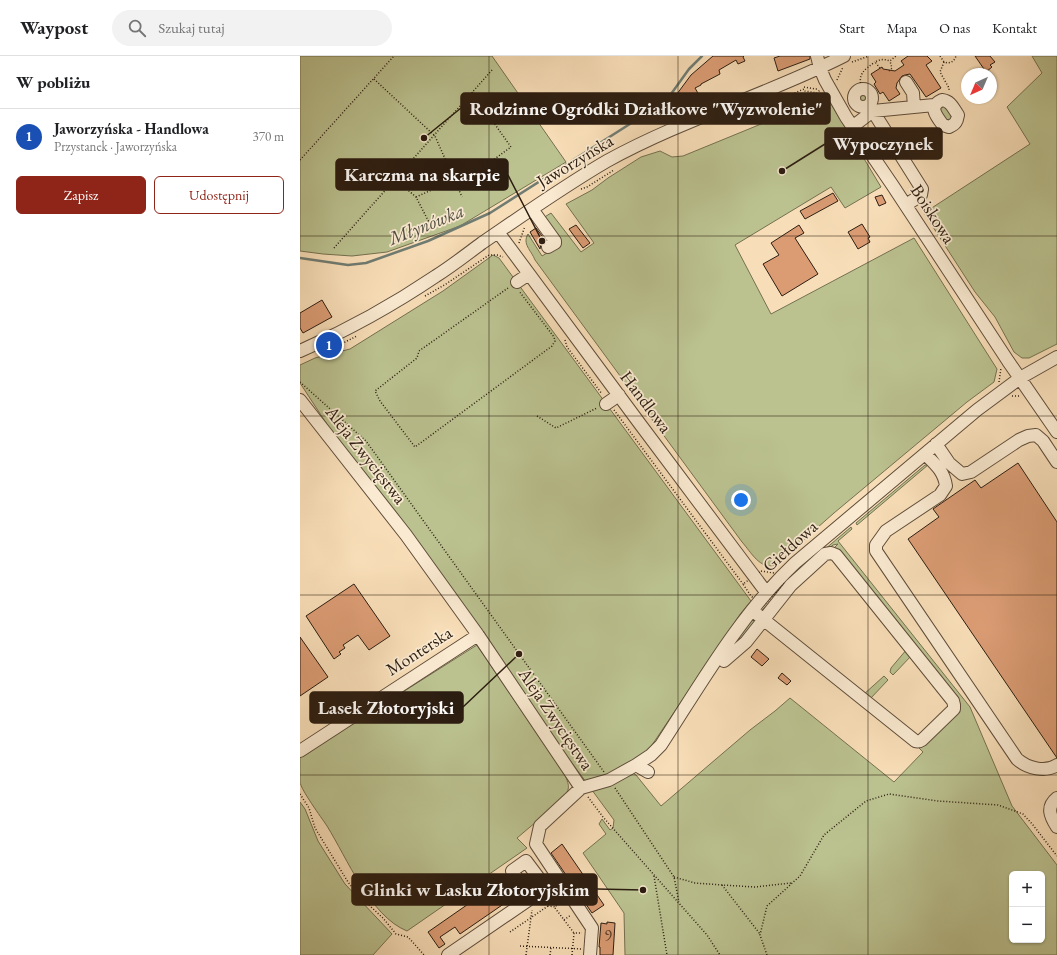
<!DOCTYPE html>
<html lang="pl">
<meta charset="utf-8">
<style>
body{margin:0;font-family:"EB Garamond",serif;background:#f2f2f2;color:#202124}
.controls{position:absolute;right:12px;bottom:12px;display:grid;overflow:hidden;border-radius:6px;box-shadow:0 1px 3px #0004}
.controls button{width:36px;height:36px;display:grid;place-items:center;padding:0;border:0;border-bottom:1px solid #e0e0e0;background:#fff;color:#202124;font:20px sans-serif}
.compass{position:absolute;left:661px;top:12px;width:36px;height:36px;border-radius:50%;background:#fff;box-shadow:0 1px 3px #0004;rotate:224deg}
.you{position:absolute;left:441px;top:444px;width:14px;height:14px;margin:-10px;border:3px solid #fff;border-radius:50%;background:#1a73e8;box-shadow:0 0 0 6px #1a73e833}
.badge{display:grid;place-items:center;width:26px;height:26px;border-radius:50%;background:#8f2418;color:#fff;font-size:13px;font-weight:700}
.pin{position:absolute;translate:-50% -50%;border:2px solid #fff;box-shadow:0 1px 4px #0006}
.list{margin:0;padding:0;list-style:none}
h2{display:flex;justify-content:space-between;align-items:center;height:52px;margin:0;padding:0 16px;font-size:17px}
h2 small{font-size:13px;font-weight:400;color:#757577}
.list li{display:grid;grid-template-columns:26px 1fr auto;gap:12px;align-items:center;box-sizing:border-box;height:56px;padding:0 16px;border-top:1px solid #e0e0e0}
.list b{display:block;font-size:15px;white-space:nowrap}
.list p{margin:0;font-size:13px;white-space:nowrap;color:#757577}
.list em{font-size:13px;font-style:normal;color:#757577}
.actions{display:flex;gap:8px;padding:12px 16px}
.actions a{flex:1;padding:9px 0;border:1px solid #8f2418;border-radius:6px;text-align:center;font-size:14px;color:#8f2418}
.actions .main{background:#8f2418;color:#fff}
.icon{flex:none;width:22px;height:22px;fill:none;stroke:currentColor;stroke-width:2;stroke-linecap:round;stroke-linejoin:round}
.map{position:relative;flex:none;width:757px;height:899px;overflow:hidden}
header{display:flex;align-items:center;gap:24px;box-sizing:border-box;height:56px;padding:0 20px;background:#fff;border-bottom:1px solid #e0e0e0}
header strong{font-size:19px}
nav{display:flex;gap:22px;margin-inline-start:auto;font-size:14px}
.search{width:280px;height:36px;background:#f2f2f2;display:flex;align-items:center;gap:10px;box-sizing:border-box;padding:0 14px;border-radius:22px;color:#757577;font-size:15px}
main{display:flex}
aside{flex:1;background:#fff}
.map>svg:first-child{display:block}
</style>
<header>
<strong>Waypost</strong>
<div class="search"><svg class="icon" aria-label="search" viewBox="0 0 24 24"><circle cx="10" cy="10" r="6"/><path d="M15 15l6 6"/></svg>Szukaj tutaj</div>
<nav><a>Start</a><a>Mapa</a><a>O nas</a><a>Kontakt</a></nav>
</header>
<main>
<aside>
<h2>W pobliżu<small></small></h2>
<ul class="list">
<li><span class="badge" style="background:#1a4fb4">1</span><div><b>Jaworzyńska - Handlowa</b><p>Przystanek · Jaworzyńska</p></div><em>370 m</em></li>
</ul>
<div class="actions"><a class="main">Zapisz</a><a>Udostępnij</a></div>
</aside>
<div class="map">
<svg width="757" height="899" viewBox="0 0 757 899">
<rect width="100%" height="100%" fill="#f8deb8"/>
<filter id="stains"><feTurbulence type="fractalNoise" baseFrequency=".005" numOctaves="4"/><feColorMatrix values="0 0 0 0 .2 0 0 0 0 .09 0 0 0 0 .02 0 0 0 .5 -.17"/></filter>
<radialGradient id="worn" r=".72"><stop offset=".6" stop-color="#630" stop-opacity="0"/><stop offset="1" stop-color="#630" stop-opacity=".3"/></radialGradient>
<path fill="#bbc290" stroke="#747050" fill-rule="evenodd" d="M0 0H192L266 106 160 170 87 196 52 200 23 198 0 195Z
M732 0H757V288L729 302H722L714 296 695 261 675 236 624 157 730 88 707 51 742 17Z
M558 42a5 5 0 1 1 10 0a5 5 0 1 1-10 0Z
M527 41 581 131 545 152 531 131 435 189 471 258 614 182 697 313 694 326 667 346 534 457 475 509C460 514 451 496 442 486L235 204C231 194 222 188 228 178L242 200 259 190 243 162 251 157 281 196 294 187 266 148 292 134 308 122 341 101 360 95 372 101 383 100Z
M641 47 655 61 645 67 638 50Z
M193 199 199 202 451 545 441 557 352 689 345 697 322 710 336 719 361 750 450 674 475 655 490 642 594 726 623 696 619 692 660 650 534 492 538 488 533 489 504 513 462 556 461 555 497 517 551 471 552 473 538 485 670 651 712 750 757 809V899H325L324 857 283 797 306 778 299 768 302 763 310 774 313 772 314 764 247 673 182 574 82 441 34 379 0 327V309L15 302 50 293 143 235ZM712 818H742V884H712Z
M625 409H628L557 469 556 467Z
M450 564H456L432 594 427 598Z
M177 589 265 719C270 731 270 733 262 744L217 782 227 792 107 875C70 860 47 802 27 770 21 761 1 734 0 726 0 718 0 709 0 701Z
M607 593 612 599 593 619 590 616 591 612Z
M584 620 588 624 569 644 563 639Z
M0 746 5 753 18 785 45 828 92 878 73 899H0Z"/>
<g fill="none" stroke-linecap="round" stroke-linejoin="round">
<path stroke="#707c72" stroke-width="2.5" d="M0 202 48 209 66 207 128 185 190 157 366 45 389 13 402 0"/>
</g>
<path fill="#db9c74" stroke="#2c1d11" d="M413 0H444L443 1 445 5 438 8 436 4 419 14 420 18 401 28V29L395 32 399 39 398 43 379 52 374 42 391 19Z
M480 0H510V3L478 15 474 2Z
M608 0H627L632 5 626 9 641 32 626 41 610 18 605 19 602 20 597 27 596 32 600 38 589 45 583 36 580 38 574 28 576 26 571 18 582 11 583 13 595 15 604 9 601 5Z
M675 0H690L695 6 690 9 692 11 686 16Z
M533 137 538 145 505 163 500 155Z
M582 139 586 147 579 150 575 141Z
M562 168 570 181 568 182 570 186 558 193 548 176Z
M276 169 290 187 283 192 269 173Z
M499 169 504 177 495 182 518 218 482 240 463 208 479 199 471 187Z
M236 172 245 184 241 188 240 193 230 176Z
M22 244 32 261 3 277 0 272V257Z
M718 407 757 466V702L608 483 639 461 633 453 646 444 675 424 681 432Z
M54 528 90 580 69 594 58 579 43 589 45 592 39 596 41 598 34 603 6 560Z
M0 581 28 621 0 640Z
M457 593 469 603 462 610 451 601Z
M482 617 491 625 487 629 478 622Z
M262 788 304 849 292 857 251 797Z
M197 828 208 845 160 878 155 871 140 881 145 888 139 892 128 876Z
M307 866 315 867 313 899H300V891H299L301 867 307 868Z"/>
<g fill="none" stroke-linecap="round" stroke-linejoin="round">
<g stroke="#5f4d3b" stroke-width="14">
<path id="minor" d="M517 0 520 12 525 24 546 61 593 130 708 305 757 376
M606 26 613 37 614 51
M554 42a9 9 0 1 1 18 0a9 9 0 1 1-18 0Z
M642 44C651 45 653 52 658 59 657 65 656 68 649 71L643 69C636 60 628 50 642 44Z
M569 49 622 133 621 139 606 149
M552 71 573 55 634 49
M232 153 255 185V187L248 191
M198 176 340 368 466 536
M217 226 229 218
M0 295C48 274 93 249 136 220 152 210 167 198 182 187 223 159 264 130 307 105 383 63 467 39 544 0
M0 344 106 479 178 579 281 732
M306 348 319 339
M636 388 649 407 662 418 671 416 719 384 728 380 736 379 743 385 757 406
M625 398C635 408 644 415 646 430L640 439 586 475 576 489V495L717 703C727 712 745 717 757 709
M424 605 446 586 491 529 525 498 531 497 536 499 653 645 654 649V653L622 684C619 686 616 686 614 684L464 564 452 554
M0 695 178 579
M336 709 348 716
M757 742C746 751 750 760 757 771
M223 831 238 821 226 805 212 815 231 842
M148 899 259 823
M290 899 292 872 236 788 240 770 281 732 309 724 336 709 351 699 361 689C402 626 440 559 495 507L677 354 720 322 757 301"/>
</g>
<path stroke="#2c1d11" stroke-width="1.5" stroke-dasharray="1 2" stroke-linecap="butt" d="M640 0 644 6C650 8 654 6 656 0
M552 6 569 0
M644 6 640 16 649 32V35
M580 12 575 6C580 3 585 3 590 5
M589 15 592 12 590 5 596 0
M74 23 135 80 162 141
M537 24 543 11
M504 31 516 33 518 32
M562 33C557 18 564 14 575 6
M430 61 462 51 504 33 505 35 517 37 520 34
M0 104 94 0
M95 123 116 141 131 170
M281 133 287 131 314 114
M116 141 185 110 211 91 172 36
M219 187 225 170
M34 192 192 14
M208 232 119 295 117 302 75 335 80 345 115 391 252 290 255 285 254 281 219 235
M125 240 146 228 189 199H197L203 201
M265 284 267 291 302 338
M39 289 57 280
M0 326 66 385 304 716
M699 326 701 312
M712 340H721
M314 354 443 528
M237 360 256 372 297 352
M461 515 474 517 484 528 463 550 451 540 443 528Z
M315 732 374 821 379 846
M0 738 9 752 15 772 48 826 59 840 83 862 96 878 108 881 124 899
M288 741 303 761 407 879 420 899
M354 820 367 899
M374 821 395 827 422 829 455 831 491 827
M422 829 460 878
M255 841 257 845 256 851 248 850 249 844 255 841 257 838
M255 852 274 877
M264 864 271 859
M210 876 248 850
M220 890 282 893
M226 899 232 854
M250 899 251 892
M272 899 274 877H282
M467 899 460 879 467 850 500 820 524 779 566 745 589 738 638 745 698 749 723 758 733 769 757 800"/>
<use href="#minor" stroke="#faead1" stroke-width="12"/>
</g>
<path fill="none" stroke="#2c1d11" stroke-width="1" stroke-opacity="0.55" d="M189 0V899M378 0V899M568 0V899M0 180H757M0 360H757M0 539H757M0 719H757"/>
<g text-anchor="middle" stroke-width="3.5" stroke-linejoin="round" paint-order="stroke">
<g font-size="16" fill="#583d2a">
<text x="308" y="885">9</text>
</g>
<g font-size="18" fill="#2c1d11" stroke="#faead1">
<text transform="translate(275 105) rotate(-31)" y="6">Jaworzyńska</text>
<text transform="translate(633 158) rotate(57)" y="6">Boiskowa</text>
<text transform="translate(346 346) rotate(53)" y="6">Handlowa</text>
<text transform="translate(66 399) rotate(52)" y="6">Aleja Zwycięstwa</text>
<text transform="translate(490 490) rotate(-42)" y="6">Giełdowa</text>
<text transform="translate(119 595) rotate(-33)" y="6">Monterska</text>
<text transform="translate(256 663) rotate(56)" y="6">Aleja Zwycięstwa</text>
</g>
<g font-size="19" font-style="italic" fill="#4e4d42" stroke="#faead1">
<text transform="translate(126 168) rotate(-22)" y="7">Młynówka</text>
</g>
</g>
<path fill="none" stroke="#2c1d11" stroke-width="1.5" d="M124 82L161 52M482 115L525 88M242 185L208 119M219 598L163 651M343 834L297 833"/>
<g fill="#2c1d11" stroke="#faead1" stroke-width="1.5">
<circle cx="124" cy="82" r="4"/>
<circle cx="482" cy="115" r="4"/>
<circle cx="242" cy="185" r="4"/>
<circle cx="219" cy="598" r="4"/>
<circle cx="343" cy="834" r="4"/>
</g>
<g fill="#2c1d11" stroke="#2c1d11" stroke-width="1.5">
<rect x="161" y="37" width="369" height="31" rx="4"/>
<rect x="525" y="72" width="117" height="31" rx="4"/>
<rect x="36" y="103" width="172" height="31" rx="4"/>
<rect x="10" y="636" width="153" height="31" rx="4"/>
<rect x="52" y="818" width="245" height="31" rx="4"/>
</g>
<g font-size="19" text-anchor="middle" font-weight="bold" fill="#fff">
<text x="346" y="59">Rodzinne Ogródki Działkowe "Wyzwolenie"</text>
<text x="583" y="94">Wypoczynek</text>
<text x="122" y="125">Karczma na skarpie</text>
<text x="86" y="658">Lasek Złotoryjski</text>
<text x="175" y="840">Glinki w Lasku Złotoryjskim</text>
</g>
<rect width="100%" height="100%" filter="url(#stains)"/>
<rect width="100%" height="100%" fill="url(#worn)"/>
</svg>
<div class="controls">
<button>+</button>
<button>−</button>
</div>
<svg class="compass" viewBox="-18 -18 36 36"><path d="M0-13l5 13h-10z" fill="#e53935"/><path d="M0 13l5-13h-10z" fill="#757577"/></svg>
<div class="you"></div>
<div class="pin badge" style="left:29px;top:289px;background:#1a4fb4">1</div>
</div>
</main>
